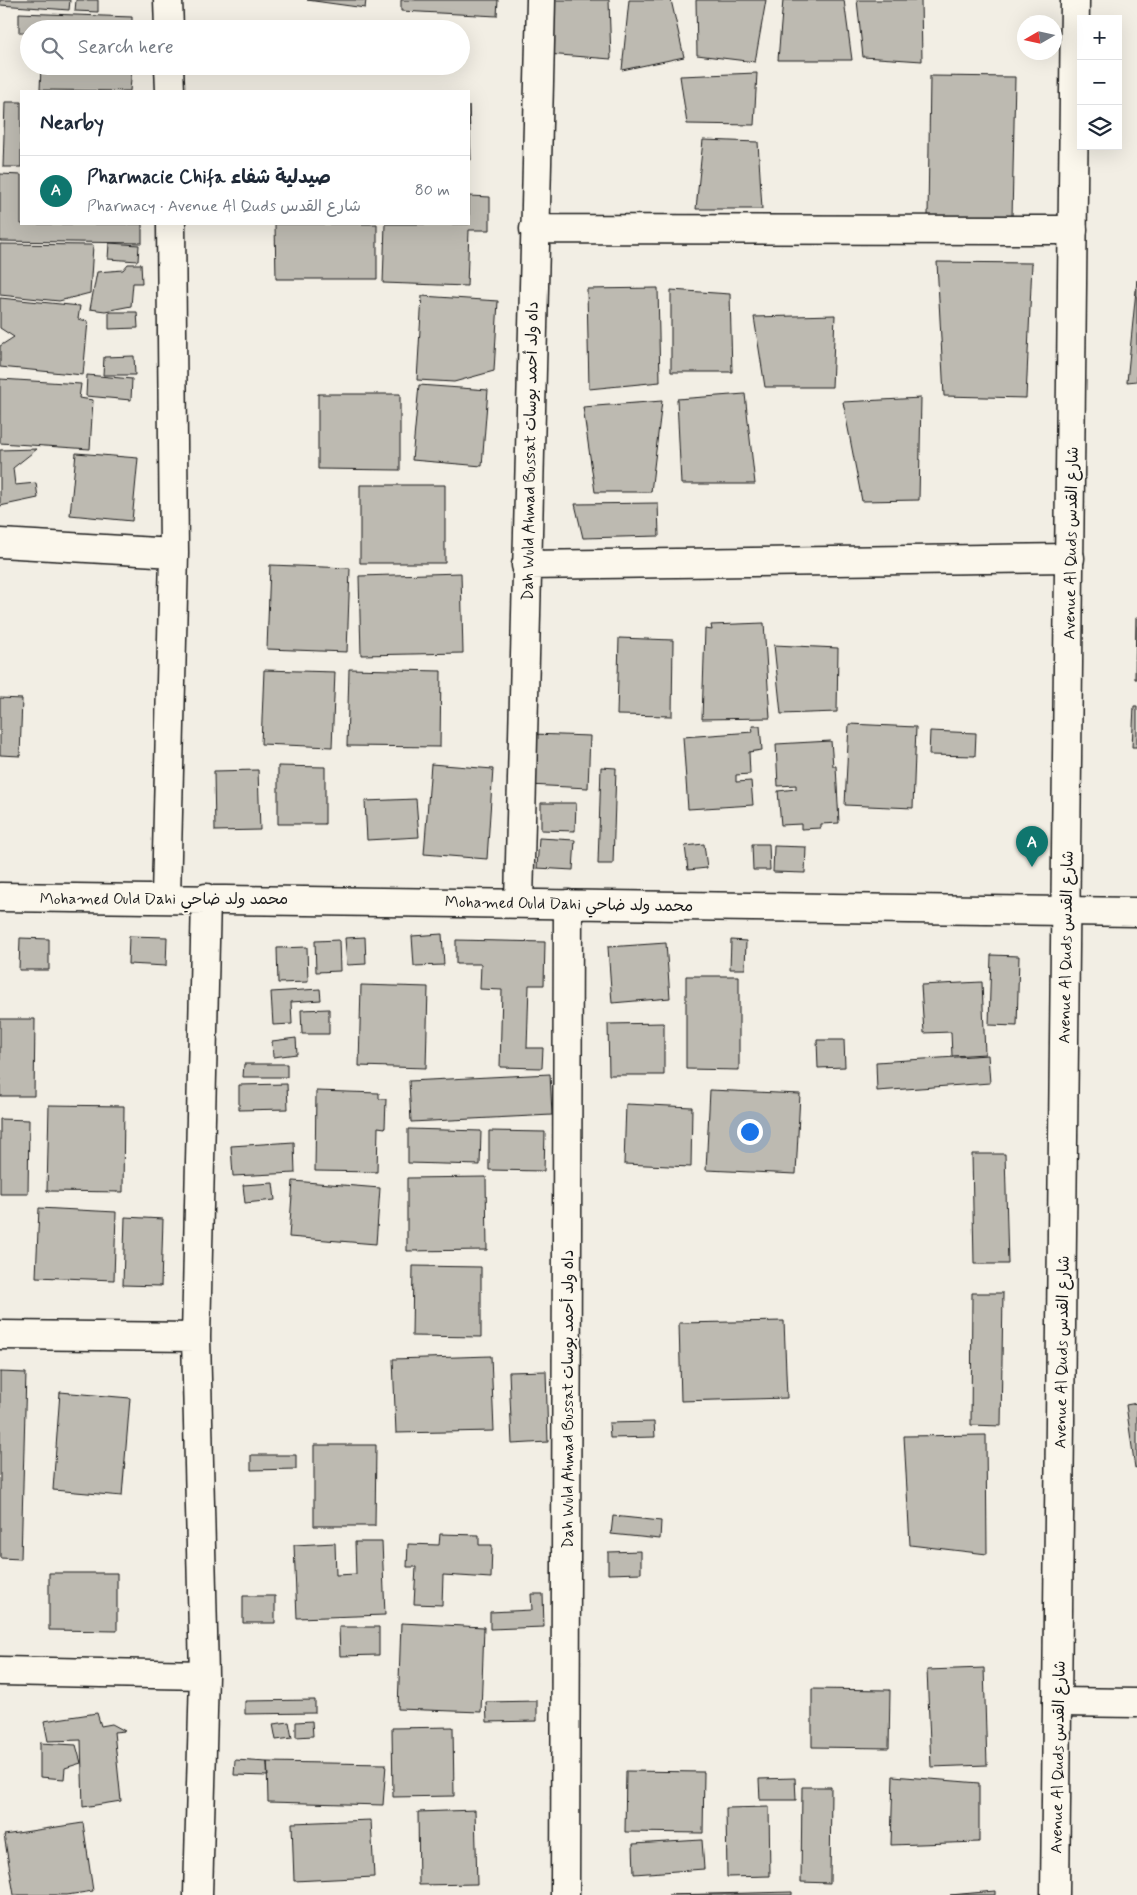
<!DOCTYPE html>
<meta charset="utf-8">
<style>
body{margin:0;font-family:Mynerve,"Playpen Sans Arabic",sans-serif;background:#f2f2f3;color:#1f2937}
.controls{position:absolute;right:15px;top:15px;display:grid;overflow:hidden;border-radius:0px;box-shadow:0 5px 20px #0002}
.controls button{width:45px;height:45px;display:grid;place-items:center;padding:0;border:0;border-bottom:1px solid #e0e1e3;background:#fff;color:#1f2937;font:25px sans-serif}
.compass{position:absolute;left:1017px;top:15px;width:45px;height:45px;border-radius:50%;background:#fff;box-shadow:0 5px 20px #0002;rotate:261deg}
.you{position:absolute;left:749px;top:1131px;width:18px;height:18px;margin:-12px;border:4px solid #fff;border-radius:50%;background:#1a73e8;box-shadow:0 0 0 8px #1a73e833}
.badge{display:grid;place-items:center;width:32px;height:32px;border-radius:50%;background:#0f766e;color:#fff;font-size:16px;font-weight:700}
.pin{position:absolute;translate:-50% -41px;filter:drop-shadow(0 1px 2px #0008)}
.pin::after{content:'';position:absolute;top:26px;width:18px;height:15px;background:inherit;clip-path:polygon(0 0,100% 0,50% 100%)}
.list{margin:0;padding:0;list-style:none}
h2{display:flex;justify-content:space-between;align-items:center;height:65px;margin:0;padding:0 20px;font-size:21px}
h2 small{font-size:16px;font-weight:400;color:#747a83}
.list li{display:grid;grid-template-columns:32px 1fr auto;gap:15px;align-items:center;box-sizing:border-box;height:70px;padding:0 20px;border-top:1px solid #e0e1e3}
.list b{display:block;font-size:19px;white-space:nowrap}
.list p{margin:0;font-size:16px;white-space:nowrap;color:#747a83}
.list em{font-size:16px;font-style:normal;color:#747a83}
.icon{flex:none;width:28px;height:28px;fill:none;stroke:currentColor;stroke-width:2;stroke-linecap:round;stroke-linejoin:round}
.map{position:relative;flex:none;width:1137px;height:1895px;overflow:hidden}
.search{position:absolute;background:#fff;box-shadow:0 5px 20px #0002;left:20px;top:20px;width:450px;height:55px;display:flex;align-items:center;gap:12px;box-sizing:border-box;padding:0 18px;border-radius:28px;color:#747a83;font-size:19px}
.panel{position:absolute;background:#fff;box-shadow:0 5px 20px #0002;left:20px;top:90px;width:450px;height:135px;border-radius:0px}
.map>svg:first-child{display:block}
</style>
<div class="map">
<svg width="1137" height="1895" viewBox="0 0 1137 1895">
<rect width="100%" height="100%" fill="#f2eee4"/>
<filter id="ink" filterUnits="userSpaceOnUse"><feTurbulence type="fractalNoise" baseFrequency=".02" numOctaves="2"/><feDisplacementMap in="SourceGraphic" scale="10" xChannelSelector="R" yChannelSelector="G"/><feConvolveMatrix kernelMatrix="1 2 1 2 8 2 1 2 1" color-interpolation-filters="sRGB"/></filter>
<g filter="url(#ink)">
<path fill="#bdbab1" stroke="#1c1c1c" d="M0 0H70L69 10 0 5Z
M76 0H98V12L75 11Z
M307 0H366L365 8Z
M401 0H498L497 16 401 11Z
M549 0H609L611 59 547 54Z
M629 0H671L684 57 622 70Z
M696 0H766L755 62 697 55Z
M783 0H844L852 60H778Z
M857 0H921L922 61 863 57Z
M19 13 132 17V29H29V32H19Z
M41 66H132L130 91 40 90Z
M757 73 754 125 687 124 680 76Z
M930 76 1015 77 1012 218 928 216Z
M5 102H21V167H3Z
M469 105 471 160H469Z
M703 140 758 142 762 209H696Z
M0 174 21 175V224H142V243L0 241Z
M469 196 490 197V230H469L467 286 383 283 385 224H469Z
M275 224H377V279H276Z
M109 243 139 245 138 261 108 259Z
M0 244 93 245 90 293 59 301 0 295Z
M937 262 1032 263 1026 398 944 396Z
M128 264H141L142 283H133L131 306 105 311 90 309 97 272 123 270Z
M1137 280V381L1127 382Z
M658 288 660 382 589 389 587 289Z
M671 290 730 294 732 372H671Z
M422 296 498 301 494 371 454 382 417 380Z
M0 298 80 306 78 319 88 321 83 375 0 367V346L14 337 0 328Z
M109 312H137L138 328 109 329Z
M835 315 832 387H765L754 317Z
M134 356 135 375H103L104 357Z
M87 375 132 379 131 400 86 396Z
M0 379 81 384 79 398 93 400 90 449 0 443Z
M419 385 488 390 482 466 412 460Z
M318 394H400V470L318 469Z
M745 394 755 484H681L677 399Z
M921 398 919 500 862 501 843 402Z
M662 401 651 492H595L583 407Z
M37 449 13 468 15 485 36 483 38 498 0 506V450Z
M76 453 138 458 132 521 70 515Z
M360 485H445V563H360Z
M658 503 659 536 583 538 575 504Z
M270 565 350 568 347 652 267 649Z
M461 573 463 653 361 655 359 576Z
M1136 618H1137V679H1135Z
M764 623 770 718 702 719 705 629 712 630 711 625Z
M619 638 673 640 672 716 617 715Z
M774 645 838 648 837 712 781 714Z
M349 669 441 671 440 747 347 746Z
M264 670 335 672 332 747 261 744Z
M0 698 22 699 20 756 0 755Z
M1134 706H1137V747H1132Z
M849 724 916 727 913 808 845 805Z
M752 726H760L762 750 749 752 750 774 736 775V782L751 781 753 805 688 809 683 737 753 732Z
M930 731 976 733 975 756 929 755Z
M532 734 590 736 588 788 529 785Z
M831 741 833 766H836L839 823 821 824V828L801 829V824L781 825 778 791 796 789V785L778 786 776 744Z
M431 764 493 769 487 859 424 854Z
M278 766 325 767V824H278Z
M601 767 616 768 613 864H598Z
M258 770 260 830 215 831 214 771Z
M416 799 419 837 367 840 365 801Z
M541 803H576L575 831 541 830Z
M539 838 575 840 573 870 537 868Z
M704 844 707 868 688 870 685 846Z
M752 844H769L770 870H753Z
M774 846 806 847 805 873 773 872Z
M442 934 444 965 414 966 412 936Z
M129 936 167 937 166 966 128 964Z
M365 937 366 964 347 965 345 938Z
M20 938 49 939V970H19Z
M339 940 340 971 316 972 315 941Z
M456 940 545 942 544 985H529L527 1048H543L542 1068 500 1067 502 990 480 989 481 964H456Z
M731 940 746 941 745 969H730Z
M666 943 670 998 612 1003 608 947Z
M307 947 308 982 278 983 277 948Z
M991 955 1019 956 1017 1026 989 1025Z
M686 976H739V1070L686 1069Z
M982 982 985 1054 952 1056 951 1032 924 1033 921 985Z
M361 985 428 987 426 1068 359 1066Z
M320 989 321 1000 291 1002 292 1024 273 1025 271 992Z
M329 1009V1034H302L301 1010Z
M0 1019H35L34 1096H0Z
M664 1023V1075H609L608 1024Z
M296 1038 297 1054 273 1057 272 1041Z
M817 1040H844L845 1067 818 1068Z
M988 1055 990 1083 877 1091 876 1062Z
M244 1064H287V1077H243Z
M550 1074 552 1115 411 1122 409 1081Z
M287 1084 288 1109 239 1110V1085Z
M710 1090 800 1094 796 1174 706 1170Z
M316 1091 379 1093V1099H386L385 1128 378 1127 377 1172 315 1171Z
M626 1104 692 1107 691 1167 624 1164Z
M49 1105 124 1106 123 1192 47 1191Z
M0 1119 29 1120 28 1194H0Z
M408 1129 481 1131 480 1165 408 1163Z
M489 1131 545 1132 544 1171 489 1170Z
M294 1142 295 1173 233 1176 231 1146Z
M972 1154H1005L1008 1264H974Z
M486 1177 487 1250 407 1251V1178Z
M293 1181 380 1188 376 1244 289 1237Z
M273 1183 275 1200 245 1203 243 1185Z
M39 1208 116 1212 114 1280 36 1277Z
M125 1217 163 1219 161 1286 123 1285Z
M413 1266 481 1267V1337L412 1336Z
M972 1293H1003L1001 1426 971 1425Z
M784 1321 787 1398 681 1401 679 1323Z
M491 1356 494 1431 396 1433 393 1359Z
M546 1371 548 1442 512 1444 509 1372Z
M0 1372 26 1373 21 1559 0 1558Z
M60 1392 130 1398 122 1496 53 1490Z
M1137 1403V1467L1135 1468 1126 1405Z
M654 1422 655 1437 610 1438 609 1423Z
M986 1435 987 1554 910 1545 904 1436Z
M314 1445H376L375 1526H314Z
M251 1455H296V1469L251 1470Z
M613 1516 661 1521 660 1539 611 1534Z
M440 1534 479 1535V1545H492L491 1578 443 1575 442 1605 414 1604 416 1567H407L408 1544 439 1545Z
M355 1542H382L385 1615 297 1618 294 1545 335 1543 336 1575 356 1574Z
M641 1551V1573L608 1574V1552Z
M49 1573H117V1631L49 1630Z
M531 1594H543L544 1627 490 1629V1612L532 1610Z
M243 1596H275V1623H243Z
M401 1623 484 1627 481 1712 398 1709Z
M339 1627H379V1655L340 1656Z
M984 1668 987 1765 931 1767 927 1670Z
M812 1689 890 1690 889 1748 812 1747Z
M315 1700V1713L245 1714V1701Z
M537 1701V1721L487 1722 486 1702Z
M97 1713 101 1726 112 1724 125 1731 114 1732 121 1801 83 1807 81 1740 48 1741 44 1721Z
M312 1721 313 1736 296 1737V1722Z
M289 1722 292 1738 276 1740 273 1724Z
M453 1727 454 1796 393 1797 392 1728Z
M40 1743 76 1745 81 1763 65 1768 64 1779 40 1777Z
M235 1760 267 1762 268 1776 234 1775Z
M267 1762 386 1764 383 1805 268 1802Z
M626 1771 704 1772 703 1833 625 1832Z
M893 1776 979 1783V1842L891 1845Z
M795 1778 796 1800H760L759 1779Z
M802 1787H831L830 1883 801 1882Z
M769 1807 770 1876 727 1877 726 1808Z
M475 1810 477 1884 419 1885 418 1812Z
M371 1820 374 1877 294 1881 292 1823Z
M83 1823 93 1891 67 1895H14L4 1835Z
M702 1840 704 1869 634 1874 633 1844Z
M995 1891V1895H950Z
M792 1892V1895H668Z"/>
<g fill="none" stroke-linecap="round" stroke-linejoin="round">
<g stroke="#1c1c1c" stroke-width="31">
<path id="minor" d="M168 0 169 29
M169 66 170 91
M534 229 1073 230
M0 543 174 553
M526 565 1070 558
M0 897 1137 912
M166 898 174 553 171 224
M519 902 541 0
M0 1335 196 1337
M0 1671 204 1675
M1057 1702 1137 1703
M198 1895 204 1675 196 1337 206 898
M565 1895 568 904"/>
</g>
<g stroke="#1c1c1c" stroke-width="31">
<path id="tertiary" d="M1055 1895 1075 0"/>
</g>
<use href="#minor" stroke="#fbf7ec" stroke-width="28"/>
<use href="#tertiary" stroke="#fbf7ec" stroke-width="28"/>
</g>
</g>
<g text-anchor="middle" stroke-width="4.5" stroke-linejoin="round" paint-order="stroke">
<g font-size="16" fill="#1c1c1c" stroke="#fbf7ec">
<text transform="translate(529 451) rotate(-89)" y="6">Dah Wuld Ahmad Bussat داه ولد أحمد بوسات</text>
<text transform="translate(1070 543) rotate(-89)" y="6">Avenue Al Quds شارع القدس</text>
<text x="164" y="904">Mohamed Ould Dahi محمد ولد ضاحي</text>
<text transform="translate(569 903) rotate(1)" y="6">Mohamed Ould Dahi محمد ولد ضاحي</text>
<text transform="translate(1065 947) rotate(-89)" y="6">Avenue Al Quds شارع القدس</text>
<text transform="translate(1061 1352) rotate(-89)" y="6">Avenue Al Quds شارع القدس</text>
<text transform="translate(567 1399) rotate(-90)" y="6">Dah Wuld Ahmad Bussat داه ولد أحمد بوسات</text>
<text transform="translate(1057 1757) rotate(-89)" y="6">Avenue Al Quds شارع القدس</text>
</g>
</g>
</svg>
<div class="controls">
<button>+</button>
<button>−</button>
<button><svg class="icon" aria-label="layers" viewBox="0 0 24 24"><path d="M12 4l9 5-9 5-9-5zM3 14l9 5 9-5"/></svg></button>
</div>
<svg class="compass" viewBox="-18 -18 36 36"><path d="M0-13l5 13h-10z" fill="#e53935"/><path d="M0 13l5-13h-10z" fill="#747a83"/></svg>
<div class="you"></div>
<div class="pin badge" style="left:1032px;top:867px">A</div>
<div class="search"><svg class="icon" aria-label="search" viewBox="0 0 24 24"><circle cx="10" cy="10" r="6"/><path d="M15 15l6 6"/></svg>Search here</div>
<section class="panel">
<h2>Nearby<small></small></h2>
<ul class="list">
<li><span class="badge">A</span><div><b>Pharmacie Chifa صيدلية شفاء</b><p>Pharmacy · Avenue Al Quds شارع القدس</p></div><em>80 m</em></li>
</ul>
</section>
</div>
